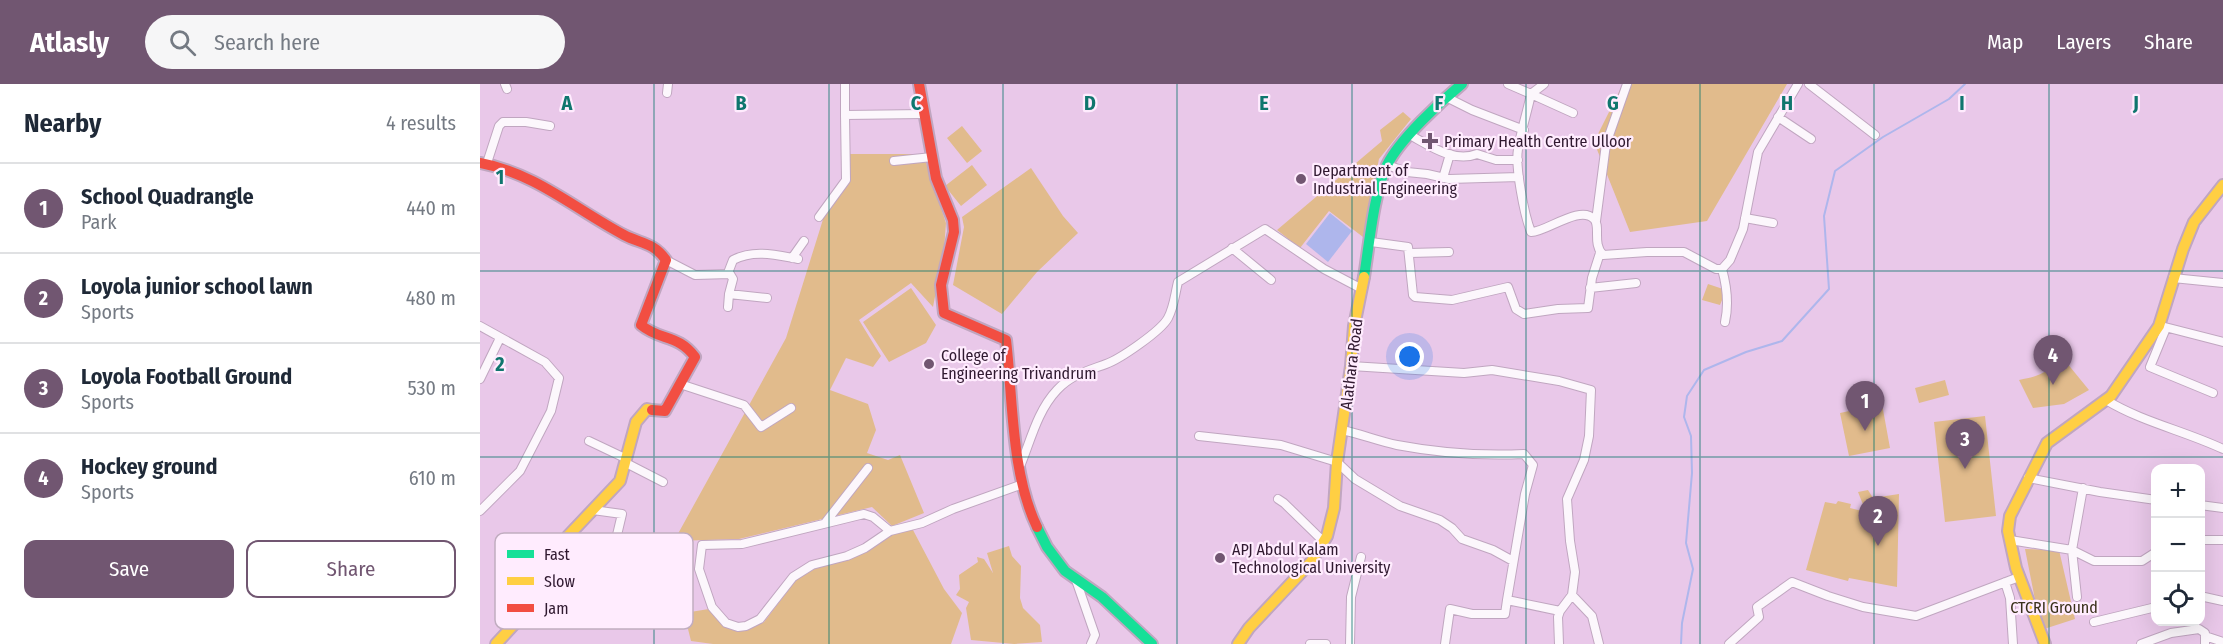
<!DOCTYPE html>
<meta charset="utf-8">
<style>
body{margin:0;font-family:"Fira Sans Condensed",sans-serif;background:#f6f6f7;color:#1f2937}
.controls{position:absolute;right:18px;bottom:18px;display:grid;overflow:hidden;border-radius:12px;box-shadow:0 6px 24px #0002}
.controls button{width:54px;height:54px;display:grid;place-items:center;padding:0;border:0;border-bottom:2px solid #e0e1e3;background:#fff;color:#1f2937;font:30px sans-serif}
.you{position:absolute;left:930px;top:273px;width:21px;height:21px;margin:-15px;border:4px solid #fff;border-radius:50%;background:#1a73e8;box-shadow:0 0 0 9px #1a73e833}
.badge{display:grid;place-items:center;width:39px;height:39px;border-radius:50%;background:#715671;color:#fff;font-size:20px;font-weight:700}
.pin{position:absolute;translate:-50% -50px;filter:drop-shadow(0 2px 3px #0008)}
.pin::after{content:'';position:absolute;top:32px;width:21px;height:18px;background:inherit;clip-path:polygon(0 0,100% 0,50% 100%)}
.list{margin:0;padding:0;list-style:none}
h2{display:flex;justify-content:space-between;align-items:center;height:78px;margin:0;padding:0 24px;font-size:26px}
h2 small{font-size:20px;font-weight:400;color:#747a83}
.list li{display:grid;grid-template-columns:39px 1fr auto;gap:18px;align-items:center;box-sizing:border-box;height:90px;padding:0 24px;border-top:2px solid #e0e1e3}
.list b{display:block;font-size:22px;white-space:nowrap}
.list p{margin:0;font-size:20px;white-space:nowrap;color:#747a83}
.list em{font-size:20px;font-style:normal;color:#747a83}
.actions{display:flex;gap:12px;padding:18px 24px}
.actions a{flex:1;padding:14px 0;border:2px solid #715671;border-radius:12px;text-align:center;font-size:21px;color:#715671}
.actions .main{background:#715671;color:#fff}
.icon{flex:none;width:33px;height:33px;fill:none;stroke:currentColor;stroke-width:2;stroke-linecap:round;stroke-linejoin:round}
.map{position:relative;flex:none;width:1743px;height:560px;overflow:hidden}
header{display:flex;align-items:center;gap:36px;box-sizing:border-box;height:84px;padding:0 30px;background:#715671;color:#fff}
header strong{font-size:28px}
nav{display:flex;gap:33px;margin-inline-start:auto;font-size:21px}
.search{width:420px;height:54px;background:#f6f6f7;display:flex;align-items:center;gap:15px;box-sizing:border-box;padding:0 21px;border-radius:33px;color:#747a83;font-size:22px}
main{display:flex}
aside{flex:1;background:#fff}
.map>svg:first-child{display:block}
</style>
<header>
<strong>Atlasly</strong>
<div class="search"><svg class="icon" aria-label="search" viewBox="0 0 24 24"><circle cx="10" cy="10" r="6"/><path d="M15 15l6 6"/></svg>Search here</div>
<nav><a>Map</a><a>Layers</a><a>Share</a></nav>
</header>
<main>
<aside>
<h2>Nearby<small>4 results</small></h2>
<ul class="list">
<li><span class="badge">1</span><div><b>School Quadrangle</b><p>Park</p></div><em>440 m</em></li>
<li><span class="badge">2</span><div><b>Loyola junior school lawn</b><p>Sports</p></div><em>480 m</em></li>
<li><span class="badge">3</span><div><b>Loyola Football Ground</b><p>Sports</p></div><em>530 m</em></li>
<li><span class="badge">4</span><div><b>Hockey ground</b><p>Sports</p></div><em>610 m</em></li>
</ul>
<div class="actions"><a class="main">Save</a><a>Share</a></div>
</aside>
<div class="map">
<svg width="1743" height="560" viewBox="0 0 1743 560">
<rect width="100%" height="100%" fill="#e9c8e9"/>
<path fill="#e1bb8c" d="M1143 0H1307L1227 137 1150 148 1114 58Z
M923 28 931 35 899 75 883 153 849 127 820 164 797 146 902 57 900 46Z
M482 42 502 67 487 79 467 54Z
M366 70H443L466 139 464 166 453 223 431 199 379 236 401 272 393 283 366 274 350 306 388 320 396 346 387 369 408 376 420 371 444 429 412 442 392 423 259 455 194 457 306 254 345 129 368 98Z
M492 81 507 101 481 122 465 102Z
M551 84 583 132 598 149 557 188 522 230 473 201 484 143 482 133Z
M1228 200 1246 206 1240 221 1222 216Z
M431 204 456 241 446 259 409 278 383 238Z
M1582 273 1609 306 1584 320 1553 324 1539 296C1561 292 1566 289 1582 273Z
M1465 296 1469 311 1439 319 1435 304Z
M1402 320 1410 364 1369 372 1360 329Z
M1505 332 1516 432 1465 438 1454 338Z
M1388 406 1393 414 1419 410 1417 503 1369 494 1368 497 1326 486 1345 418 1356 420 1358 417 1371 420 1370 424 1386 428 1378 408Z
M433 446 464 505 482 529 471 560H233L211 557 204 529 229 525 245 543 260 547 284 538 316 496 336 484 368 476 411 450Z
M529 462 532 472 541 482 540 514 543 524 560 541 562 558 534 560 491 556 486 524 489 518 476 511 480 505 479 491 498 478 497 473 504 475 513 489 507 469Z
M1545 465 1579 466 1595 535 1561 546Z"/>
<path fill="#aeb6ec" d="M850 129 872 147 848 178 826 160Z"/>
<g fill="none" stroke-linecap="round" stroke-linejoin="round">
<path stroke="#aeb6ec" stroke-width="2" d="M1201 560 1202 539 1213 485 1206 459 1212 389 1211 352 1204 333 1207 312 1224 286 1266 268 1302 257 1349 205 1344 132 1355 87 1403 53 1469 15 1485 0"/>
<g stroke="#c0a6c0" stroke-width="10">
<path id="street" d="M25 0 27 5
M365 0V31L444 30
M1028 0 1051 10C1047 29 1041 47 1038 65 1035 83 1044 130 1051 148 1065 149 1100 120 1114 135 1121 142 1112 160 1123 171L1167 168H1204L1236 185H1242
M1064 0 1051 10 1093 29
M1329 0 1395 51
M187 9 188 0
M966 13 992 26 1044 46
M1298 33 1331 55
M930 51C950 62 974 79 997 70L1016 76H1038
M414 77 452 73
M7 79 19 42 23 38H46L70 42
M907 81 927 88 947 90 969 95 1039 93
M963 94 970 70
M339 133 366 96 365 31
M1265 134 1293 139
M1116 137 1126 60 1147 0
M891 158 928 163 933 211 935 213 972 216 1028 203 1036 225 1044 230 1078 225 1108 224 1112 194 1120 169
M752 164 791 196
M930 169 969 168
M312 174 324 157
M186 176 215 191 250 190 253 195 249 210 287 214
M1242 185 1250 176 1263 145 1278 68 1318 0
M1242 185C1247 203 1249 220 1245 238
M248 189 253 176C274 165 296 171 318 175
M1693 194 1743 199
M1110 204 1156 199
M248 223 249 210
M0 242 65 278 79 294 71 327 40 387 0 427
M1681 242 1743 258
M1686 244 1670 283 1733 309
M871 282 984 289 1012 286 1079 297 1111 306 1109 352 1104 376 1087 415 1090 457 1095 488 1092 511 1080 527 1078 533 1079 560
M0 295 20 254
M200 300 264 321 281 343 311 324
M1626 316C1662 338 1705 347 1743 365
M862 346C881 350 898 357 917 361 959 369 1001 372 1044 370L1053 381 1045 410 1027 516 1080 527
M719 352 801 361 857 378 875 395 920 422 960 436 972 444 982 455 1013 466 1033 477
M109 357 147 375
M146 379 183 398
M541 380C551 355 558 326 577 306 591 291 607 287 626 280 640 275 681 247 688 234 694 223 695 210 698 198L785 145 844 185 882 205
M1548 394 1620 408 1676 416
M798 415 804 419 843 457
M1720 421 1743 424
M113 426 142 430 132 472
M345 439 388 384
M410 447 393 433 384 430 262 460 222 461 219 485 232 523 246 539 258 543 266 542 280 535 313 493 332 481 367 472 385 464 410 447 442 439 473 425 543 400
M1530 456 1592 466 1614 477H1662L1676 468
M1720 456H1743
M596 496 615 551 611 560
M1525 498 1530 514 1533 560
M1092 511 1112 532 1119 560
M1720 512 1743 517
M1597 513 1592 466 1603 404
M1614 538 1676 523
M1725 552 1743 558
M830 560H846
M870 560 871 513 881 473
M965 560 970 525 992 530H1025L1027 516
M1249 560 1279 533 1277 523 1312 498 1348 512 1383 523 1436 532 1539 493
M1661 560 1691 549 1719 545 1725 549V560"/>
</g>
<g stroke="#c0a6c0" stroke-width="14">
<path id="fast" d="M884 193C889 162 894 107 907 81 920 55 960 18 982 0
M557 443 567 463 585 487 622 513 672 560"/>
</g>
<g stroke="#c0a6c0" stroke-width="14">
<path id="slow" d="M16 560 50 523 62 497 67 492 88 452 140 397 156 338 167 325 172 326
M758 560 769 544 831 478 847 452 854 424 857 378 871 282 874 242 884 193
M1565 560 1536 484 1528 447 1530 432 1567 359 1631 312 1679 242 1703 165 1714 138 1743 101"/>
</g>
<g stroke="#c0a6c0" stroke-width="14">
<path id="jam" d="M439 0 456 94 473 136 474 148 461 201 464 229 526 256C533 315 531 389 557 443
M0 79C55 89 95 125 144 151 161 160 173 158 186 176L161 241C180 257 198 250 215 273L185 327 172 326"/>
</g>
<use href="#street" stroke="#fcf7fc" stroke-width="8"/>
<use href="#fast" stroke="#16e098" stroke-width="10"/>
<use href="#slow" stroke="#ffcf43" stroke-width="10"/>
<use href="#jam" stroke="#f24e42" stroke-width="10"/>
</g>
<path fill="none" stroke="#0f766e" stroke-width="1.5" stroke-opacity="0.55" d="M174 0V560M349 0V560M523 0V560M697 0V560M872 0V560M1046 0V560M1220 0V560M1394 0V560M1569 0V560M0 187H1743M0 373H1743"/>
<g fill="#715671" stroke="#ffecfe" stroke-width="2">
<path d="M947 48h6v6h6v6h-6v6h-6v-6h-6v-6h6z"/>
<circle cx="821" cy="95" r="6"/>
<circle cx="449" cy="280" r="6"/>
<circle cx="740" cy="474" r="6"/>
</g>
<g text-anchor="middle" stroke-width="4.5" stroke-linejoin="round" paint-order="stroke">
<g font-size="16" fill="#301930" stroke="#ffecfe" text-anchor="start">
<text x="964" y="63">Primary Health Centre Ulloor</text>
<text x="833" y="92">Department of<tspan x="833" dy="18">Industrial Engineering</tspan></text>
<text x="461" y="277">College of<tspan x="461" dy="18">Engineering Trivandrum</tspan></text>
<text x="752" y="471">APJ Abdul Kalam<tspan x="752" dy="18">Technological University</tspan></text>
</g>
<g font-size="16" fill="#301930" stroke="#ffecfe">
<text transform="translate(871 280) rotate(-83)" y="6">Alathara Road</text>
</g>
<g font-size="16" fill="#3a311b" stroke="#ffecfe">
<text x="1574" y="529">CTCRI Ground</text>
</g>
</g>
<rect x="15" y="449" width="198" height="96" rx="9" fill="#ffecfe" stroke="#c1adc0" stroke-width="1.5"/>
<rect x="27" y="466" width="27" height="8" fill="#16e098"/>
<rect x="27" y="493" width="27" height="8" fill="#ffcf43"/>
<rect x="27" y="520" width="27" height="8" fill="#f24e42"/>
<g font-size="16" fill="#301930">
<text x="64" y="476">Fast</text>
<text x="64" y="503">Slow</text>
<text x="64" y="530">Jam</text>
</g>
<g font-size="20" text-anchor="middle" font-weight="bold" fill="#0f766e" stroke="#ffecfe" stroke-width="4.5" stroke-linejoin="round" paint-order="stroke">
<text x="87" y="26">A</text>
<text x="261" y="26">B</text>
<text x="436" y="26">C</text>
<text x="610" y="26">D</text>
<text x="784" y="26">E</text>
<text x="959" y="26">F</text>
<text x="1133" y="26">G</text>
<text x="1307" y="26">H</text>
<text x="1482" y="26">I</text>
<text x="1656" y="26">J</text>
<text x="20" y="100">1</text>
<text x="20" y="287">2</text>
</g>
</svg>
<div class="controls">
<button>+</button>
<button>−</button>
<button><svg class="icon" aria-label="locate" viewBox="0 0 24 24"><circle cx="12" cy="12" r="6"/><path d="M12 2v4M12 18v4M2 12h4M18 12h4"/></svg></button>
</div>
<div class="you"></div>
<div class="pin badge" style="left:1385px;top:347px">1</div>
<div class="pin badge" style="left:1398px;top:462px">2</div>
<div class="pin badge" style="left:1485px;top:385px">3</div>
<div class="pin badge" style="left:1573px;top:301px">4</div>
</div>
</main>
